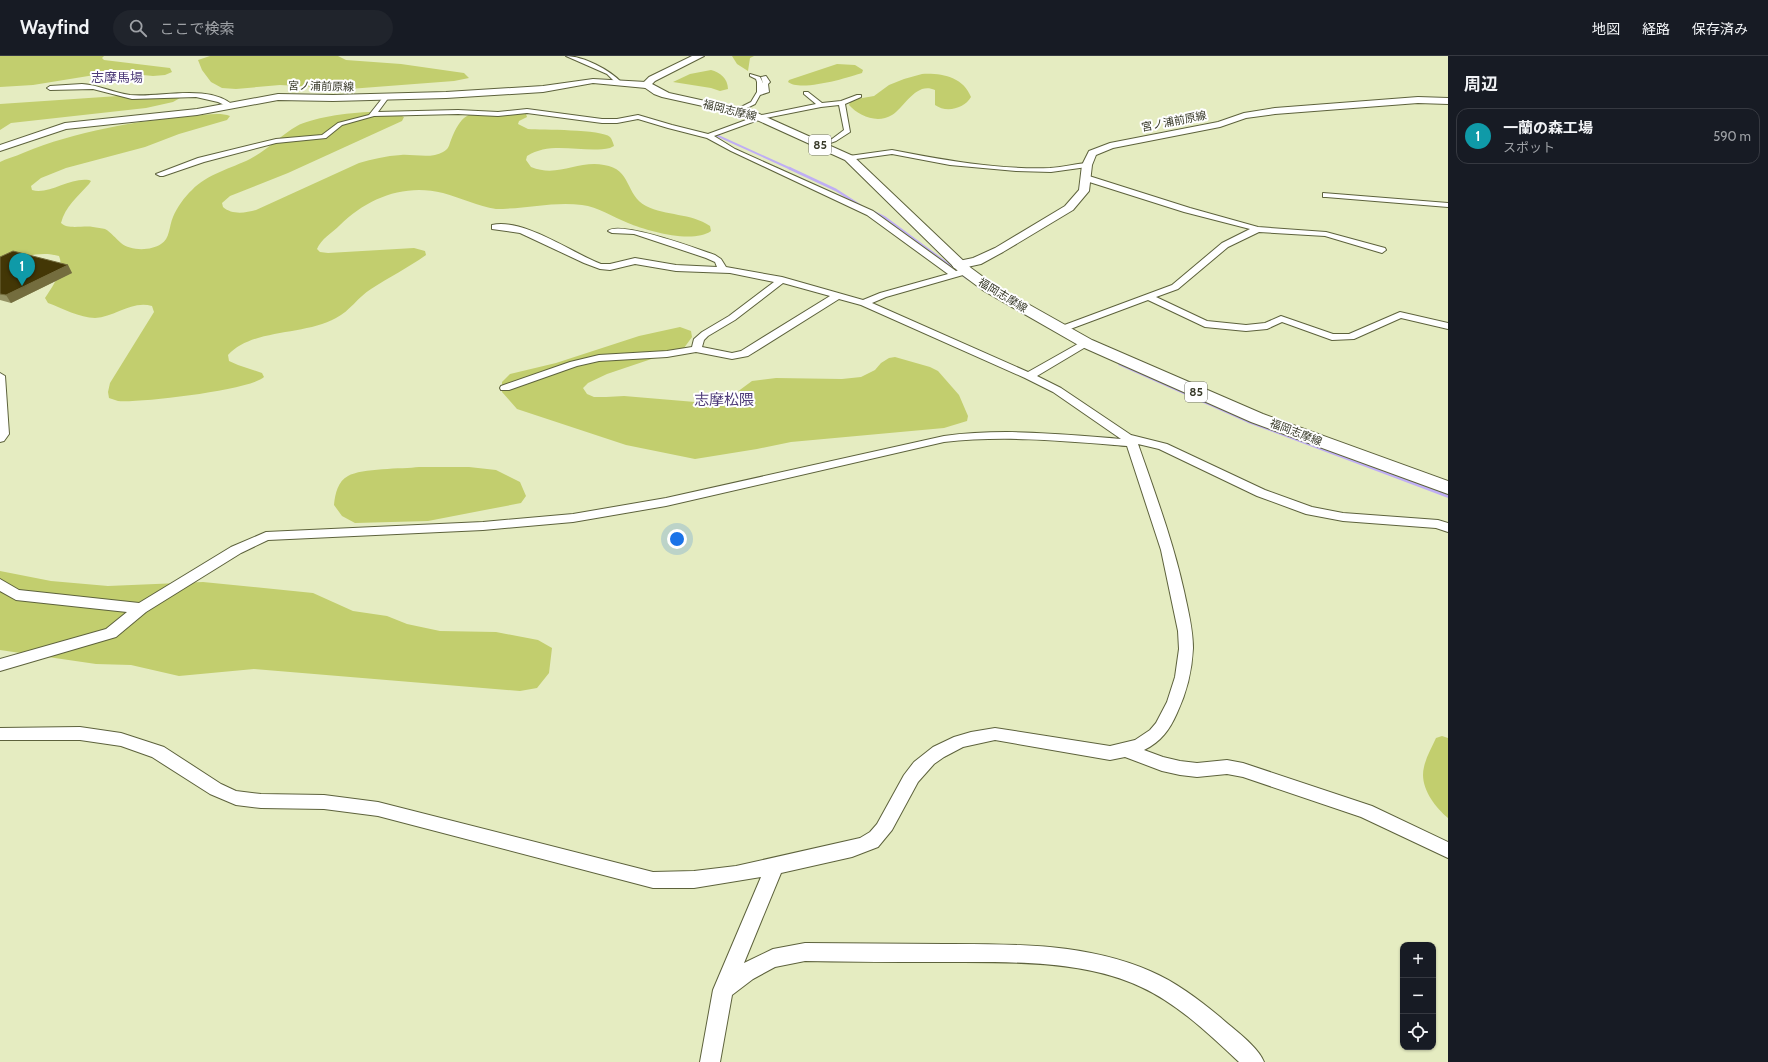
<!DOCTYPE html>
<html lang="ja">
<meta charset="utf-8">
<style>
body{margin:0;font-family:Cabin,"Noto Sans JP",sans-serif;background:#20242c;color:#f1f3f6}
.controls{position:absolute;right:12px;bottom:12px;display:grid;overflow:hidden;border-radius:8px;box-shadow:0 1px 3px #0004}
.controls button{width:36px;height:36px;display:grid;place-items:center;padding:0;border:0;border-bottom:1px solid #363941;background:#171b24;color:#f1f3f6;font:20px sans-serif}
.you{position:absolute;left:677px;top:483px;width:14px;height:14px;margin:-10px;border:3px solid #fff;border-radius:50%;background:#1a73e8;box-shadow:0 0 0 6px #1a73e833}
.badge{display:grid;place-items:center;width:26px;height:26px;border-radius:50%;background:#d93025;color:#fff;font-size:13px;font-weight:700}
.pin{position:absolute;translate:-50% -33px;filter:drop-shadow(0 1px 2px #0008)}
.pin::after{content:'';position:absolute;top:21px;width:14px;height:12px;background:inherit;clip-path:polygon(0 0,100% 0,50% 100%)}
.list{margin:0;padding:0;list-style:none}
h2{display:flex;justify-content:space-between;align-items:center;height:52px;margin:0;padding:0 16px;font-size:17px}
h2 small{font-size:13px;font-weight:400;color:#9ea1a6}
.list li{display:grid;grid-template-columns:26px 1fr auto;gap:12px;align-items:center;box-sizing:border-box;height:56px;margin:0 8px 8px;padding:0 8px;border:1px solid #363941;border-radius:12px}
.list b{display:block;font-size:15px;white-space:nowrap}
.list p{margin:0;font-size:13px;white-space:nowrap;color:#9ea1a6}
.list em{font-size:13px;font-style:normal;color:#9ea1a6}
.icon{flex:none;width:22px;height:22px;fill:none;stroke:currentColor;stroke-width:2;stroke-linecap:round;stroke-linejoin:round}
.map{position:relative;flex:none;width:1448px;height:1006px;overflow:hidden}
header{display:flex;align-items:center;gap:24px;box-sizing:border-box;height:56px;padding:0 20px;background:#171b24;border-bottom:1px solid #363941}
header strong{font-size:19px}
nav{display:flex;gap:22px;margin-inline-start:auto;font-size:14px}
.search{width:280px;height:36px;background:#20242c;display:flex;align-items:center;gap:10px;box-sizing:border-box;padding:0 14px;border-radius:22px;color:#9ea1a6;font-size:15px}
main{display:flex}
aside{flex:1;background:#171b24}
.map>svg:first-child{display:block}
</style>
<header>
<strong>Wayfind</strong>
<div class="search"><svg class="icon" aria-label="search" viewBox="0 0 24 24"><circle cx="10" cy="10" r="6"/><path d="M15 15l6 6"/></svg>ここで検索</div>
<nav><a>地図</a><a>経路</a><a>保存済み</a></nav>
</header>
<main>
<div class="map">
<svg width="1448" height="1006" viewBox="0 0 1448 1006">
<rect width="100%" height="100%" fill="#e5ecc1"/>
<path fill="#c2ce6e" d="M0 0H104L102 2 104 4 170 12 172 16 165 19 153 20 113 16 33 29 0 31Z
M210 0H338L346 4 401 8 464 17 469 22 454 25 349 33 280 29 236 33 222 32 211 26 202 14 198 4Z
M732 0H754L750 2 748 15 737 8Z
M837 8 855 9 863 14 862 17C847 22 800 36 788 26L789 24Z
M711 14C720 16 728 23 728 33L720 35 711 32 673 26 690 18Z
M922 18C942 17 963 21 971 41 964 53 946 57 935 49V34C916 25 905 51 892 59 877 68 859 60 849 49L851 44 874 40 889 29 904 23Z
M133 39H167L180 42 173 46 146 52 11 67 0 74V48Z
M495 55 526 58 527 61 519 65 518 68 528 73C541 74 602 73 610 81 612 83 613 87 614 90L610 92C584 98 552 84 527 100L526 104 531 111C558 122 578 104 604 109 632 113 625 139 646 150 666 160 691 157 710 170L711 175C693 188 647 175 628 167 613 161 598 151 582 149 555 145 524 153 496 153 478 150 461 142 443 137 405 127 367 142 340 169 332 177 321 183 317 193L320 196 328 197 414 192 425 195 426 199C408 212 389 221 371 233 358 241 350 255 336 262 304 280 253 272 228 299L229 305 238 309 262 317 264 321C251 334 139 347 118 345 115 344 112 343 109 342L108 336 110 327 154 256 152 250C132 244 115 261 95 262 80 262 62 252 48 247L45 242C52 231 65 214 59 200 39 194 19 202 0 208V106C7 102 15 101 23 97 76 75 136 65 193 60 204 59 220 56 230 60L227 64 179 78 145 91 66 112 41 122 31 130 32 134C49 139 70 121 89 124L91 125 89 128C78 140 65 151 61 167 68 174 84 169 93 171 97 172 102 172 105 173 111 176 116 183 121 187 130 195 151 195 161 188 170 183 169 170 173 161 176 153 185 140 192 134 207 118 232 112 250 103 269 93 281 79 297 70 317 59 385 50 404 61L402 65 288 117 230 140 222 147 223 151C232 159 245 157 256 154L359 107C372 103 386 100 401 99 413 98 432 103 443 96 449 93 449 89 451 84 461 59 468 55 495 55Z
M680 271 691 275 692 281 684 292 607 318 588 327 583 332 587 338 594 341H606L624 340 707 347 733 339 752 325 776 322 842 323 861 321 875 314 881 307 889 302 895 301 930 311 938 315 959 339 968 360 967 365 944 372 791 386 757 393 695 403 626 389 517 353 502 336V326L510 318 556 307 639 280Z
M419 411H469L496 414 520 426 526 440 521 447 428 465 355 467 342 460 334 449C335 438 338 425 348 420 362 412 402 413 419 411Z
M0 515 51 525 108 530 203 526 313 537 353 555 387 560 407 568 440 575 496 576 538 584 552 592 549 617 537 632 520 635 254 613 179 620 131 609 96 608 0 594Z
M1442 680 1448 682V762C1434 750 1419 730 1424 711 1426 701 1432 691 1436 682Z"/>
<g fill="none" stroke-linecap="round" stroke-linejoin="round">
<path stroke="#bfaef4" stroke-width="2" d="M716 79 791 113"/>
<path stroke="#bfaef4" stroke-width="2.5" d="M789 112 836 134 861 150
M874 156 884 161 968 223"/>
<path stroke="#bfaef4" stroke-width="3.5" d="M1120 308 1248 365 1448 440"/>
<g stroke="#5d623c" stroke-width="2">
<path id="minor" d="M566 0C583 0 610 14 621 26L616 27 607 18Z
M750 18 760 21 763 27 761 21 766 20 770 26 768 28 769 36 760 39 755 48 739 56H735V54L751 46 757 36V26L756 23 750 20Z
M82 28C99 29 114 37 130 39 160 42 209 27 234 50L231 52 218 46 196 41 132 43 93 33 50 34 47 32 50 30Z
M804 36H808L822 47 841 45 857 39H861V41L845 48 850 76 836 85 819 91 816 89 832 83 844 74 839 49 821 51 761 63 714 80 735 93 873 155 956 215 960 214 964 217 963 219 886 241 872 247 1028 316 1083 285H1089L1091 287 1089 289 1037 320 1061 332 1131 379 1167 388 1265 434 1312 451 1343 457 1438 464 1448 467V476L1436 472 1343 465 1306 458 1257 440 1159 393 1138 388C1155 437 1173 485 1184 535 1188 554 1193 573 1193 592 1192 614 1187 636 1177 657 1170 673 1161 686 1144 694L1163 701 1180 705 1197 707 1227 704 1243 707 1372 750 1448 786V802L1361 761 1243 721 1227 718 1197 721 1180 719 1162 715 1125 701 1110 704 995 684 963 691 944 701 934 708 918 726 892 774 878 791 852 801 781 817 744 907 773 893 805 887C851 887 898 888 944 888 1013 888 1085 887 1150 915 1176 926 1198 943 1220 961 1233 973 1258 990 1264 1006H1239C1209 978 1178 948 1141 931 1084 904 1009 906 947 906 900 906 852 906 805 905L775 911 753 923 732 939 720 1006H700L713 934 761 821 694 832H653L378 760 324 753 261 752 236 749 210 738 152 701 121 690 80 684H0V672L80 671 121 677 164 691 221 728 236 735 261 738 324 739 378 746 653 816 694 815 736 810 860 782 870 776 877 768 904 719 914 706 933 691 954 681 971 676 995 672 1110 690 1135 684 1150 674 1156 667 1167 646 1175 621 1179 593 1178 575 1161 494 1127 390C1066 385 1005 379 944 386L666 450 573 466 483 474 268 484 241 497 146 556 116 581 0 615V603L106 573 127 556 16 544 0 535V523L19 534 139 547 231 491 266 476 483 466 573 458 666 442 944 380C1003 372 1061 378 1121 383L1053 336 1025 322 861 249 839 243 748 300 732 303 696 296 667 301 599 305 577 310 509 334H501L500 332 501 330 570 306 599 299 667 295 692 291 694 283 702 276 729 260 774 226 730 217 676 215 635 208 610 214 600 213 584 207 520 177 492 173V169C524 162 572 197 601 208H610L635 202 676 209 717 211 715 206 706 202 634 178 612 177 608 175C620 164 698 193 715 199L721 203 726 211 782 221 863 244 880 237 948 218 867 159 731 95 707 82 668 72 638 63 617 67H602L527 57 498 60 458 58 374 60 342 69 326 82 276 87 204 106 163 120H160L156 118 198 102 276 83 322 79 338 67 369 59 384 40 386 39 389 41 378 56 458 54 498 56 527 53 602 63H617L638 59 672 69 708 78 757 60 816 48 804 38ZM783 227 830 240 741 295 732 297 702 291 704 284 708 280 735 264Z
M892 94C944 104 998 114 1050 112 1063 111 1075 108 1087 107L1091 109 1087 111 1051 116 1016 115 950 109 892 98 849 104 845 102 849 100Z
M1083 120H1089L1190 152 1258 171 1326 176 1385 192 1386 194 1382 197 1325 180 1259 176 1228 191 1178 233 1156 241 1207 265 1246 269 1265 267 1281 260 1333 278H1349L1400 256 1448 267V273L1401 262 1354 283 1332 284 1282 266 1267 273 1246 275 1205 271 1148 244 1065 275H1059L1057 273 1059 271 1172 229 1222 187 1250 173 1184 156 1083 124Z
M1323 137 1448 147V151L1326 141H1323Z
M0 317 5 320 9 378 4 385 0 386Z"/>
</g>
<g stroke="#5d623c" stroke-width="2">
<path id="secondary" d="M593 23 646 26 650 29 646 32 593 27 543 36 446 42 333 45 278 44 197 59 66 73 0 95V89L65 67 197 53 278 38 333 39 446 36 543 30Z
M1418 41 1448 42V48L1418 47 1275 58 1246 62 1220 71 1113 92 1096 99 1092 109 1089 135 1073 154 1003 196 981 208 958 213 954 212 952 209 954 206 973 202 995 192 1065 150 1079 134 1082 109 1089 95 1110 87 1218 66 1244 57 1275 52Z"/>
</g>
<g stroke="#5d623c" stroke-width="2">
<path id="primary" d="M692 0H704L655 25 652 28 669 37 755 56 853 100 971 212 994 229 1092 284 1263 358 1448 425V438L1251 366 1080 290 984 235 961 218 845 104 748 60 662 41 654 38 641 29 649 21Z"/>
</g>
<use href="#minor" fill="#fff" fill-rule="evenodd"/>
<use href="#secondary" fill="#fff" fill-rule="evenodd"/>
<use href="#primary" fill="#fff" fill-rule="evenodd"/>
</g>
<path fill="#949264" d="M0 201 68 209 72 217 11 247 0 244Z"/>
<path fill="#746d3e" d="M68 209 72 217 11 247 6 239Z"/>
<path fill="#433706" stroke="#746d3e" d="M13 195 68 209 6 239 0 238V201Z"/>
<g text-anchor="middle" stroke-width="4" stroke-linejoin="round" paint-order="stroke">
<g font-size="11" fill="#373928" stroke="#fff">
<text transform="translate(321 30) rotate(1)" y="4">宮ノ浦前原線</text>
<text transform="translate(730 54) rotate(14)" y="4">福岡志摩線</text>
<text transform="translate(1174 65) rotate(-11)" y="4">宮ノ浦前原線</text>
<text transform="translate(1003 239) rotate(31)" y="4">福岡志摩線</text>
<text transform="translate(1296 376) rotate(21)" y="4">福岡志摩線</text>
</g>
<g fill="#fff" stroke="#737468" stroke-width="1">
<rect x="809" y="79" width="22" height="20" rx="3"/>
<rect x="1185" y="326" width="22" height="20" rx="3"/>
</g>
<g font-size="12" font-weight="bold" fill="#373928">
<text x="820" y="93">85</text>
<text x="1196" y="340">85</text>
</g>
<g font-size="13" fill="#4f3d7a" stroke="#fff">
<text x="117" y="26">志摩馬場</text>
</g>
<g font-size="15" fill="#4f3d7a" stroke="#fff">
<text x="724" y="349">志摩松隈</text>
</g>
</g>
</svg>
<div class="controls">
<button>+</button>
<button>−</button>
<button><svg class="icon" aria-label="locate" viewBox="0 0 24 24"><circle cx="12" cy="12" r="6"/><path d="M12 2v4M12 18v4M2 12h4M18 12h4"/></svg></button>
</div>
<div class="you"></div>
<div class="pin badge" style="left:22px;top:230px;background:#0f9aa8">1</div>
</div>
<aside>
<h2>周辺<small></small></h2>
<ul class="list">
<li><span class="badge" style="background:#0f9aa8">1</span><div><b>一蘭の森工場</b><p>スポット</p></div><em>590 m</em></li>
</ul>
</aside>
</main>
